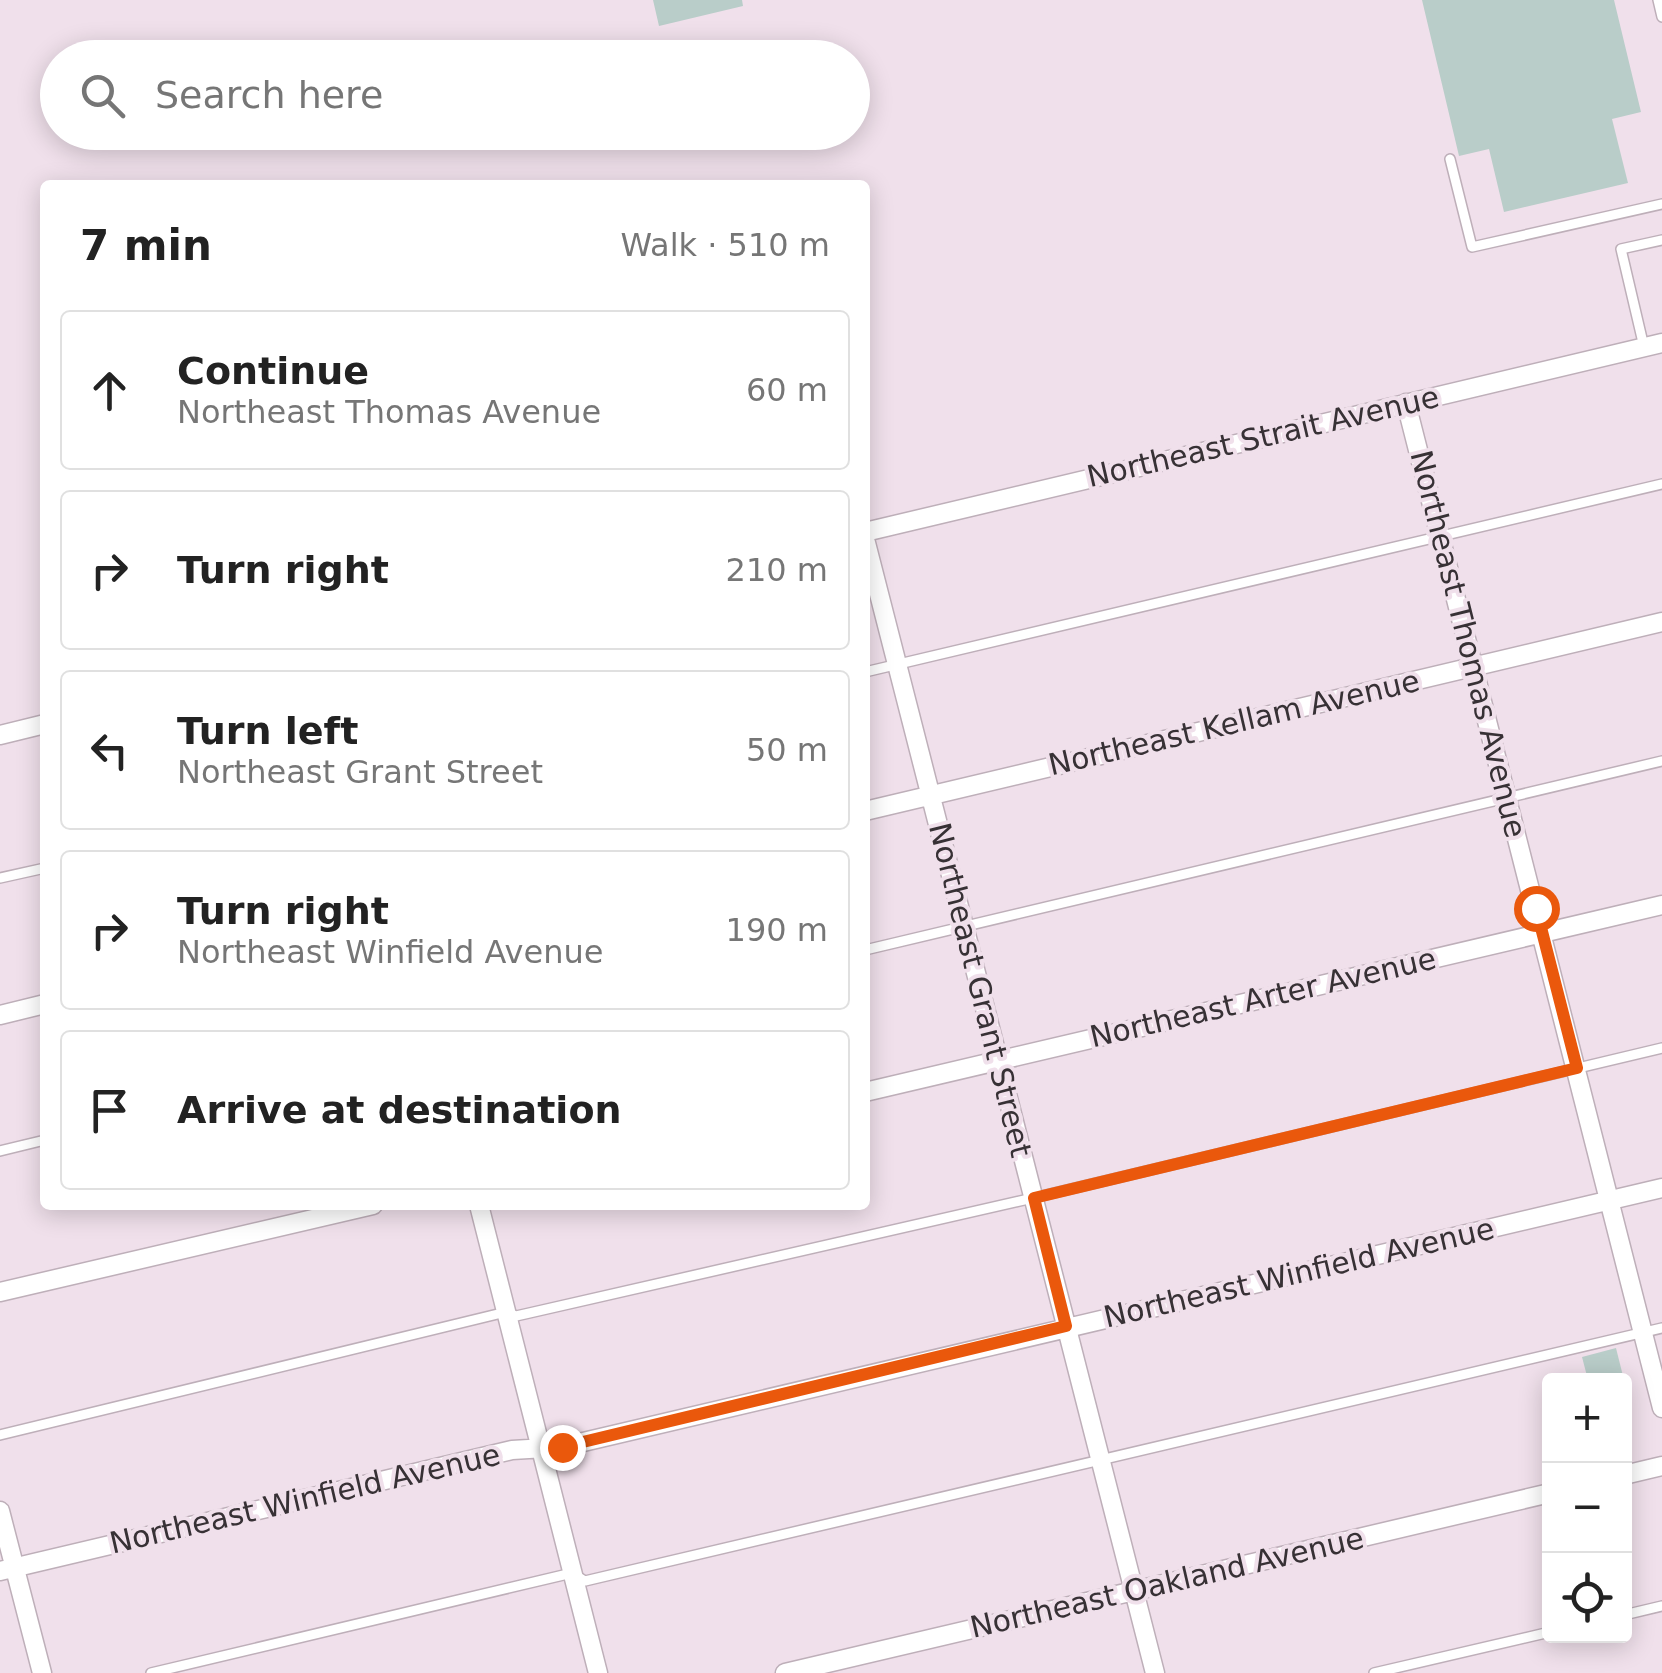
<!DOCTYPE html>
<meta charset="utf-8">
<style>
body{margin:0;font-family:"DejaVu Sans",sans-serif;background:#f6f6f6;color:#222}
.controls{position:absolute;right:30px;bottom:30px;display:grid;overflow:hidden;border-radius:10px;box-shadow:0 5px 25px #0003}
.controls button{width:90px;height:90px;display:grid;place-items:center;padding:0;border:0;border-bottom:2px solid #e0e0e0;background:#fff;color:#222;font:50px sans-serif}
.stop{position:absolute;width:30px;height:30px;margin:-22px;border:8px solid #ea580c;border-radius:50%;background:#fff}
.stop.end{background:#ea580c;border-color:#fff;box-shadow:0 2px 10px #0008}
.list{margin:0;padding:0;list-style:none}
h2{display:flex;justify-content:space-between;align-items:center;height:130px;margin:0;padding:0 40px;font-size:42px}
h2 small{font-size:32px;font-weight:400;color:#767676}
.list li{display:grid;grid-template-columns:65px 1fr auto;gap:30px;align-items:center;box-sizing:border-box;height:160px;margin:0 20px 20px;padding:0 20px;border:2px solid #e0e0e0;border-radius:10px}
.list b{display:block;font-size:38px;white-space:nowrap}
.list p{margin:0;font-size:32px;white-space:nowrap;color:#767676}
.list em{font-size:32px;font-style:normal;color:#767676}
.icon{flex:none;width:55px;height:55px;fill:none;stroke:currentColor;stroke-width:2;stroke-linecap:round;stroke-linejoin:round}
.map{position:relative;flex:none;width:1662px;height:1673px;overflow:hidden}
.search{position:absolute;background:#fff;box-shadow:0 5px 25px #0003;left:40px;top:40px;width:830px;height:110px;display:flex;align-items:center;gap:25px;box-sizing:border-box;padding:0 35px;border-radius:55px;color:#767676;font-size:38px}
.panel{position:absolute;background:#fff;box-shadow:0 5px 25px #0003;left:40px;top:180px;width:830px;height:1030px;border-radius:10px}
.map>svg:first-child{display:block}
</style>
<div class="map">
<svg width="1662" height="1673" viewBox="0 0 1662 1673">
<rect width="100%" height="100%" fill="#f0e0eb"/>
<path fill="#b9cdc9" d="M653 0H742L743 6 659 26Z
M1422 0H1614L1641 112 1612 119 1628 183 1504 212 1489 149 1459 156Z
M1616 1348 1624 1380H1588L1582 1357Z"/>
<g fill="none" stroke-linecap="round" stroke-linejoin="round">
<g stroke="#beafb9" stroke-width="12">
<path id="lane" d="M1658 0 1662 17
M1450 159 1472 247 1662 204
M1644 347 1621 249 1662 240
M865 672 1662 484
M0 878 45 868
M865 950 1662 761
M0 1151 45 1140
M0 1435 506 1312 516 1316 525 1314 1033 1198 1662 1048
M1624 1615 1662 1606
M151 1673 572 1573 585 1581 1662 1328
M1374 1673 1550 1632"/>
</g>
<g stroke="#beafb9" stroke-width="21">
<path id="street" d="M1406 403 1662 1408
M865 532 1662 343
M865 539 1155 1673
M0 735 45 724
M865 811 1662 622
M0 1015 45 1004
M865 1092 1662 905
M479 1205 598 1673
M0 1292 373 1205
M1624 1475 1662 1466
M0 1511 42 1673
M0 1571 512 1450 562 1447 1662 1188
M785 1673 1550 1493"/>
</g>
<use href="#lane" stroke="#fff" stroke-width="9"/>
<use href="#street" stroke="#fff" stroke-width="18"/>
</g>
<g fill="none" stroke-linecap="round" stroke-linejoin="round">
<path stroke="#ea580c" stroke-width="12" d="M562 1447 1066 1326 1034 1198 1577 1068 1536 908"/>
</g>
<g text-anchor="middle" stroke-width="8" stroke-linejoin="round" paint-order="stroke">
<g font-size="30" fill="#373135" stroke="#f0e0eb">
<text transform="translate(1263 437) rotate(-13)" y="10">Northeast Strait Avenue</text>
<text transform="translate(1468 644) rotate(76)" y="10">Northeast Thomas Avenue</text>
<text transform="translate(1234 723) rotate(-13)" y="10">Northeast Kellam Avenue</text>
<text transform="translate(980 990) rotate(76)" y="10">Northeast Grant Street</text>
<text transform="translate(1263 998) rotate(-13)" y="10">Northeast Arter Avenue</text>
<text transform="translate(1299 1273) rotate(-13)" y="10">Northeast Winfield Avenue</text>
<text transform="translate(305 1499) rotate(-13)" y="10">Northeast Winfield Avenue</text>
<text transform="translate(1167 1583) rotate(-13)" y="10">Northeast Oakland Avenue</text>
</g>
</g>
</svg>
<div class="controls">
<button>+</button>
<button>−</button>
<button><svg class="icon" aria-label="locate" viewBox="0 0 24 24"><circle cx="12" cy="12" r="6"/><path d="M12 2v4M12 18v4M2 12h4M18 12h4"/></svg></button>
</div>
<div class="stop" style="left:1536px;top:908px"></div>
<div class="stop end" style="left:562px;top:1447px"></div>
<div class="search"><svg class="icon" aria-label="search" viewBox="0 0 24 24"><circle cx="10" cy="10" r="6"/><path d="M15 15l6 6"/></svg>Search here</div>
<section class="panel">
<h2>7 min<small>Walk · 510 m</small></h2>
<ul class="list">
<li><svg class="icon" aria-label="ahead" viewBox="0 0 24 24"><path d="M12 20V5M6 11l6-6 6 6"/></svg><div><b>Continue</b><p>Northeast Thomas Avenue</p></div><em>60 m</em></li>
<li><svg class="icon" aria-label="right" viewBox="0 0 24 24"><path d="M7 20v-9h11M14 6l5 5-5 5"/></svg><div><b>Turn right</b></div><em>210 m</em></li>
<li><svg class="icon" aria-label="left" viewBox="0 0 24 24"><path d="M17 20v-9H6M10 6l-5 5 5 5"/></svg><div><b>Turn left</b><p>Northeast Grant Street</p></div><em>50 m</em></li>
<li><svg class="icon" aria-label="right" viewBox="0 0 24 24"><path d="M7 20v-9h11M14 6l5 5-5 5"/></svg><div><b>Turn right</b><p>Northeast Winfield Avenue</p></div><em>190 m</em></li>
<li><svg class="icon" aria-label="arrive" viewBox="0 0 24 24"><path d="M6 21V4h12l-3 4 3 4H6"/></svg><div><b>Arrive at destination</b></div></li>
</ul>
</section>
</div>
